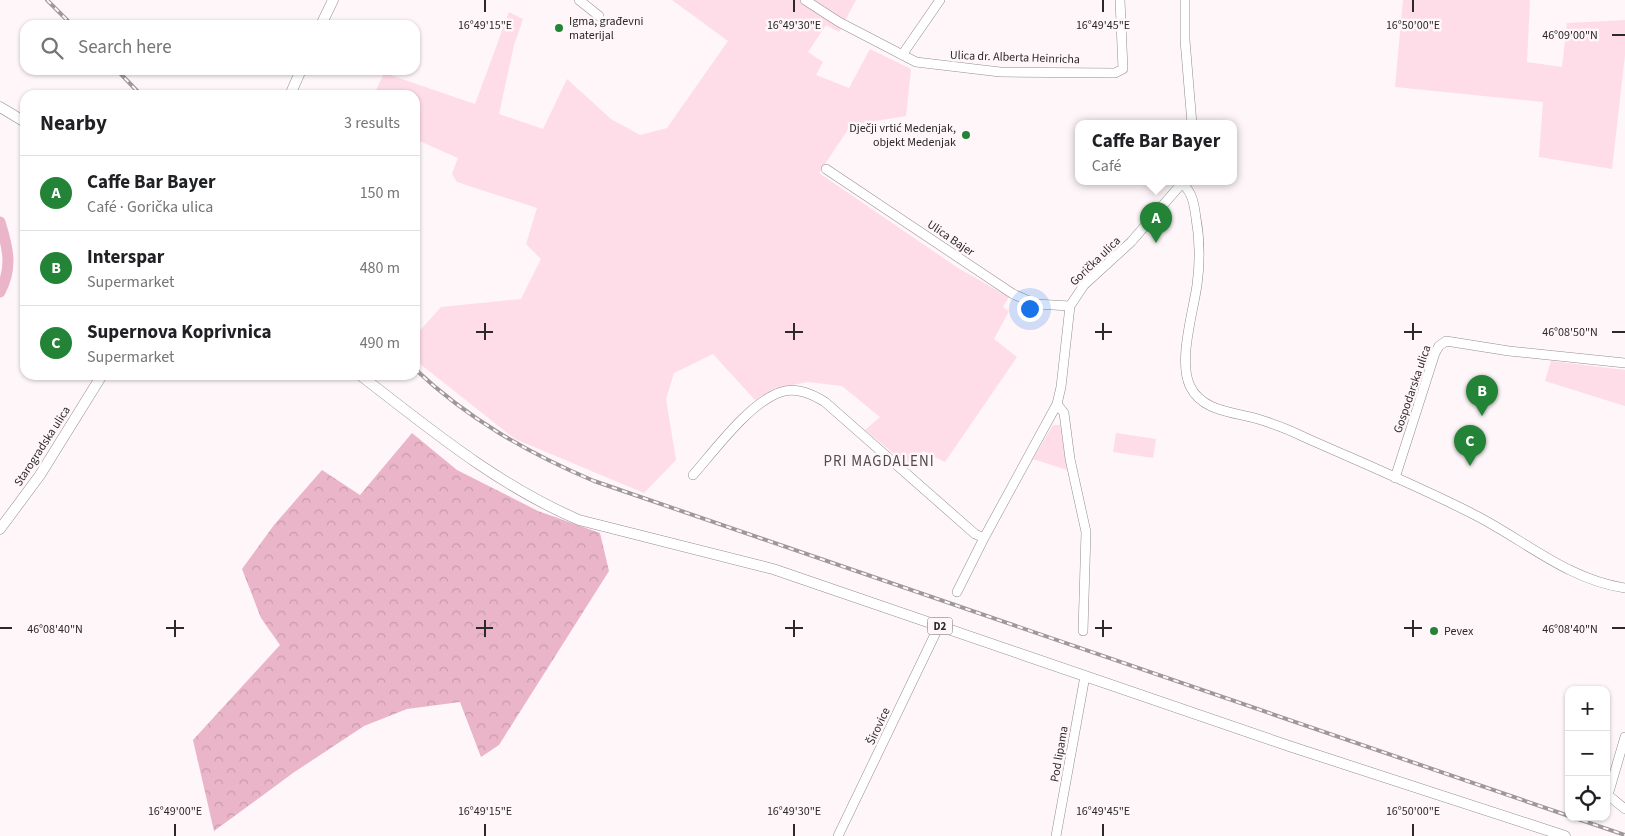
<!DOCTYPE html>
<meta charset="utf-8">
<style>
body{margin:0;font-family:"Source Sans 3",sans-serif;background:#f2f2f2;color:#202124}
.controls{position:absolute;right:15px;bottom:15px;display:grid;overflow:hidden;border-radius:10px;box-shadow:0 1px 4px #0004}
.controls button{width:45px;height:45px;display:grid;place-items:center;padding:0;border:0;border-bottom:1px solid #e0e0e0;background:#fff;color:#202124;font:25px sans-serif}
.you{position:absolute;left:1029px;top:308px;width:18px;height:18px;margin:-12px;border:4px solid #fff;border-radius:50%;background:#1a73e8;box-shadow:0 0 0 8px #1a73e833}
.badge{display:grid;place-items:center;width:32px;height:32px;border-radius:50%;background:#238336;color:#fff;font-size:16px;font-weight:700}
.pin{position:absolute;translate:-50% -41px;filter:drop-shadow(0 1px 2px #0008)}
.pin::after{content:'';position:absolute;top:26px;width:18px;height:15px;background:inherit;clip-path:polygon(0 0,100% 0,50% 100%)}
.popup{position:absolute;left:1075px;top:120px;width:162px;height:65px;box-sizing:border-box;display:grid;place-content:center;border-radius:10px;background:#fff;filter:drop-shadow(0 1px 4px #0005);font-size:16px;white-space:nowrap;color:#757577}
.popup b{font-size:19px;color:#202124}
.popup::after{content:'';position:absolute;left:50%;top:100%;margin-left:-10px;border:10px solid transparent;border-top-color:#fff}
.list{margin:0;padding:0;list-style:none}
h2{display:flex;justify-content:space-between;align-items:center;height:65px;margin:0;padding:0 20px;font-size:21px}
h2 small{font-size:16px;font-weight:400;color:#757577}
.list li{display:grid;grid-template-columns:32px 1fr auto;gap:15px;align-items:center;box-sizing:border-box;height:75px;padding:0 20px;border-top:1px solid #e0e0e0}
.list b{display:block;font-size:19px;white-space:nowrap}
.list p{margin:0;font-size:16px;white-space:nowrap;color:#757577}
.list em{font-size:16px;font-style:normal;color:#757577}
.icon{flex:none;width:28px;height:28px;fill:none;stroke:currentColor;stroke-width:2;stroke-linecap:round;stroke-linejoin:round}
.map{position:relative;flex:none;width:1625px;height:836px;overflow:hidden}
.search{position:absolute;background:#fff;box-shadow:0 1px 4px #0004;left:20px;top:20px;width:400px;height:55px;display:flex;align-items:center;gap:12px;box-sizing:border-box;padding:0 18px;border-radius:15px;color:#757577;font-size:19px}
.panel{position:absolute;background:#fff;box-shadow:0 1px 4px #0004;left:20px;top:90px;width:400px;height:290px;border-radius:15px}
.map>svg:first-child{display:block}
</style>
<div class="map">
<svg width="1625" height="836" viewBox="0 0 1625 836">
<defs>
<pattern id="forest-crowns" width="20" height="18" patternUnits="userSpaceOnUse" patternTransform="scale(1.25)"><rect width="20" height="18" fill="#eab4c9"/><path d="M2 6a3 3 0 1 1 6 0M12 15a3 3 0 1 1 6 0" fill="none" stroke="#c99bad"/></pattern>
</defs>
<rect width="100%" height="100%" fill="#fef6f9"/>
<path fill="#fedce8" d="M672 0H856L839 32 826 25 808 52 823 62 816 75 849 88 870 49 911 69 906 116 851 125 819 173 958 268 1009 297 1003 307 1009 311 994 339 1017 357 945 462 923 451 910 467 865 430 880 417 842 386 808 382 775 388 755 400 713 354 674 373 666 399 676 460 644 493 515 439 415 360V336L441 307 521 299 541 259 526 244 537 208 457 182 452 174 458 158 415 139V95H374L384 73 475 104 509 12 523 19 514 45 499 114 543 129 567 79 611 119 640 135 667 128 728 41Z
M1403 0H1530L1527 62 1562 67 1567 23 1625 20V55L1612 169 1539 157 1543 102 1395 87Z
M1551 361 1625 370V406L1545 381Z
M1053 425H1060L1067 470 1033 459Z
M1116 433 1156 439 1153 458 1113 452Z"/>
<path fill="url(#forest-crowns)" d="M412 433 457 470 538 511 600 533 609 571 499 745 481 757 460 702 407 709 364 726 293 773 214 831 193 740 280 645 261 618 242 569 274 525 322 470 360 495Z"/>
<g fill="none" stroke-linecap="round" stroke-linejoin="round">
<path stroke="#eab4c9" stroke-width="11" d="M0 222C8 248 13 267 0 292"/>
<g stroke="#948d8f" stroke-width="10">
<path id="minor" d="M579 0 599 16
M805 0 839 22 916 62 1000 72 1115 73 1123 69 1120 0
M1185 0V40L1192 124
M902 55 940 0
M826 169 1013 294 1036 304 1070 306
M1183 184C1193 194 1194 204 1196 218 1200 240 1200 263 1197 285 1193 313 1178 361 1190 386 1202 412 1235 412 1258 419 1274 424 1290 430 1304 437 1360 462 1418 486 1473 514 1523 539 1568 580 1625 588
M1057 404 1064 413 1070 459 1086 532 1083 631
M693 475C715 450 750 402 781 392 797 387 812 394 825 402L975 534 984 538
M1395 478 1435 353 1439 346 1446 341 1509 351 1625 363
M957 592 984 538 1057 404 1061 387 1070 306 1084 285 1131 242 1183 182
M1625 737 1608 795 1625 809
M838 836 939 626
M1056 836 1085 676"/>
</g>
<g stroke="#948d8f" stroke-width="11">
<path id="major" d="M321 25 333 0
M290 95 301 70
M0 107 25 122
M360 375C430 429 497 485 579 520L773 569 1292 747 1565 836
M0 529 40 475 102 375"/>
</g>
<use href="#minor" stroke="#fff" stroke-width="9"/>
<use href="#major" stroke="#fff" stroke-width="10"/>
<g stroke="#9e989a" stroke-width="4">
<path id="rail" d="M47 0 72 25
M117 70 141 95
M415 369C468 419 528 453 594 481L1569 816
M1572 817 1625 835"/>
</g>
<use href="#rail" stroke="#fef6f9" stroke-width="2" stroke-dasharray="5.5" stroke-linecap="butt"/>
</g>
<path fill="none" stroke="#2c292a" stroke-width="2" d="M485 0V12M794 0V12M1103 0V12M1413 0V12M1612 35H1625M485 323V340M794 323V340M1103 323V340M1413 323V340M476 332H493M785 332H803M1095 332H1112M1404 332H1422M1612 332H1625M175 620V637M485 620V637M794 620V637M1103 620V637M1413 620V637M0 628H12M166 628H184M476 628H493M785 628H803M1095 628H1112M1404 628H1422M1612 628H1625M175 824V836M485 824V836M794 824V836M1103 824V836M1413 824V836"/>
<g fill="#238336" stroke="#fef6f9" stroke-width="2">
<circle cx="559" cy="28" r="5"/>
<circle cx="966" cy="135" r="5"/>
<circle cx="1434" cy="631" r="5"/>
</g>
<g text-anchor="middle" stroke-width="5" stroke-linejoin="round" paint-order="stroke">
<rect fill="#fef6f9" stroke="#6b6668" stroke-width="1" x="927.5" y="617.5" width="25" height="17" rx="4"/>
<g font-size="11" font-weight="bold" fill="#2c292a">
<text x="940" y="630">D2</text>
</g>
<g font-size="12" fill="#2c292a" stroke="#fef6f9" text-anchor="start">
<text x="569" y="25">Igma, građevni<tspan x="569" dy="14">materijal</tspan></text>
<text x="956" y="132" text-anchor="end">Dječji vrtić Medenjak,<tspan x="956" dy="14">objekt Medenjak</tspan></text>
<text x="1444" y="635">Pevex</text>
</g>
<g font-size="12" fill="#2c292a" stroke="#fef6f9">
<text transform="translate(1015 57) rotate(2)" y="4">Ulica dr. Alberta Heinricha</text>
<text transform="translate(951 238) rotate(34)" y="4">Ulica Bajer</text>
<text transform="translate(1095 261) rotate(-44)" y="4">Gorička ulica</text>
<text transform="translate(1412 389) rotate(-71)" y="4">Gospodarska ulica</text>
<text transform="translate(42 446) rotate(-57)" y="4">Starogradska ulica</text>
<text transform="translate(878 726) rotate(-65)" y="4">Širovice</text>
<text transform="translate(1059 754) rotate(-80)" y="4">Pod lipama</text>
</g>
<g font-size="15" letter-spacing="1" fill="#524b4e" stroke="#fef6f9">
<text x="879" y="466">PRI MAGDALENI</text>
</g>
</g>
<g font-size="12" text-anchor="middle" fill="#2c292a" stroke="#fef6f9" stroke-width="5" stroke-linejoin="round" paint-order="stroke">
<text x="485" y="29">16°49'15"E</text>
<text x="794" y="29">16°49'30"E</text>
<text x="1103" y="29">16°49'45"E</text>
<text x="1413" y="29">16°50'00"E</text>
<text x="1570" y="39">46°09'00"N</text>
<text x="1570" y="336">46°08'50"N</text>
<text x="55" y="633">46°08'40"N</text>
<text x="1570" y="633">46°08'40"N</text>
<text x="175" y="815">16°49'00"E</text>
<text x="485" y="815">16°49'15"E</text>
<text x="794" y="815">16°49'30"E</text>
<text x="1103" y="815">16°49'45"E</text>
<text x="1413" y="815">16°50'00"E</text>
</g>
</svg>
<div class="controls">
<button>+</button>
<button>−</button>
<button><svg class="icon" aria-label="locate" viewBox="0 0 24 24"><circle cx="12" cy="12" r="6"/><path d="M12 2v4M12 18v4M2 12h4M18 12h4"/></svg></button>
</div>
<div class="you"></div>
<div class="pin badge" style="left:1156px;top:243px">A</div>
<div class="popup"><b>Caffe Bar Bayer</b>Café</div>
<div class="pin badge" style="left:1482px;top:416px">B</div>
<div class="pin badge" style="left:1470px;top:466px">C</div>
<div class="search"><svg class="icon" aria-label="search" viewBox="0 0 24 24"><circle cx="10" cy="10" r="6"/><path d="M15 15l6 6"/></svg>Search here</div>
<section class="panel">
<h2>Nearby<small>3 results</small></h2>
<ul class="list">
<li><span class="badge">A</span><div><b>Caffe Bar Bayer</b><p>Café · Gorička ulica</p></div><em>150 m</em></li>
<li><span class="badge">B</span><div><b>Interspar</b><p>Supermarket</p></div><em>480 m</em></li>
<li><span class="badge">C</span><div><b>Supernova Koprivnica</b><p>Supermarket</p></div><em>490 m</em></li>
</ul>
</section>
</div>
